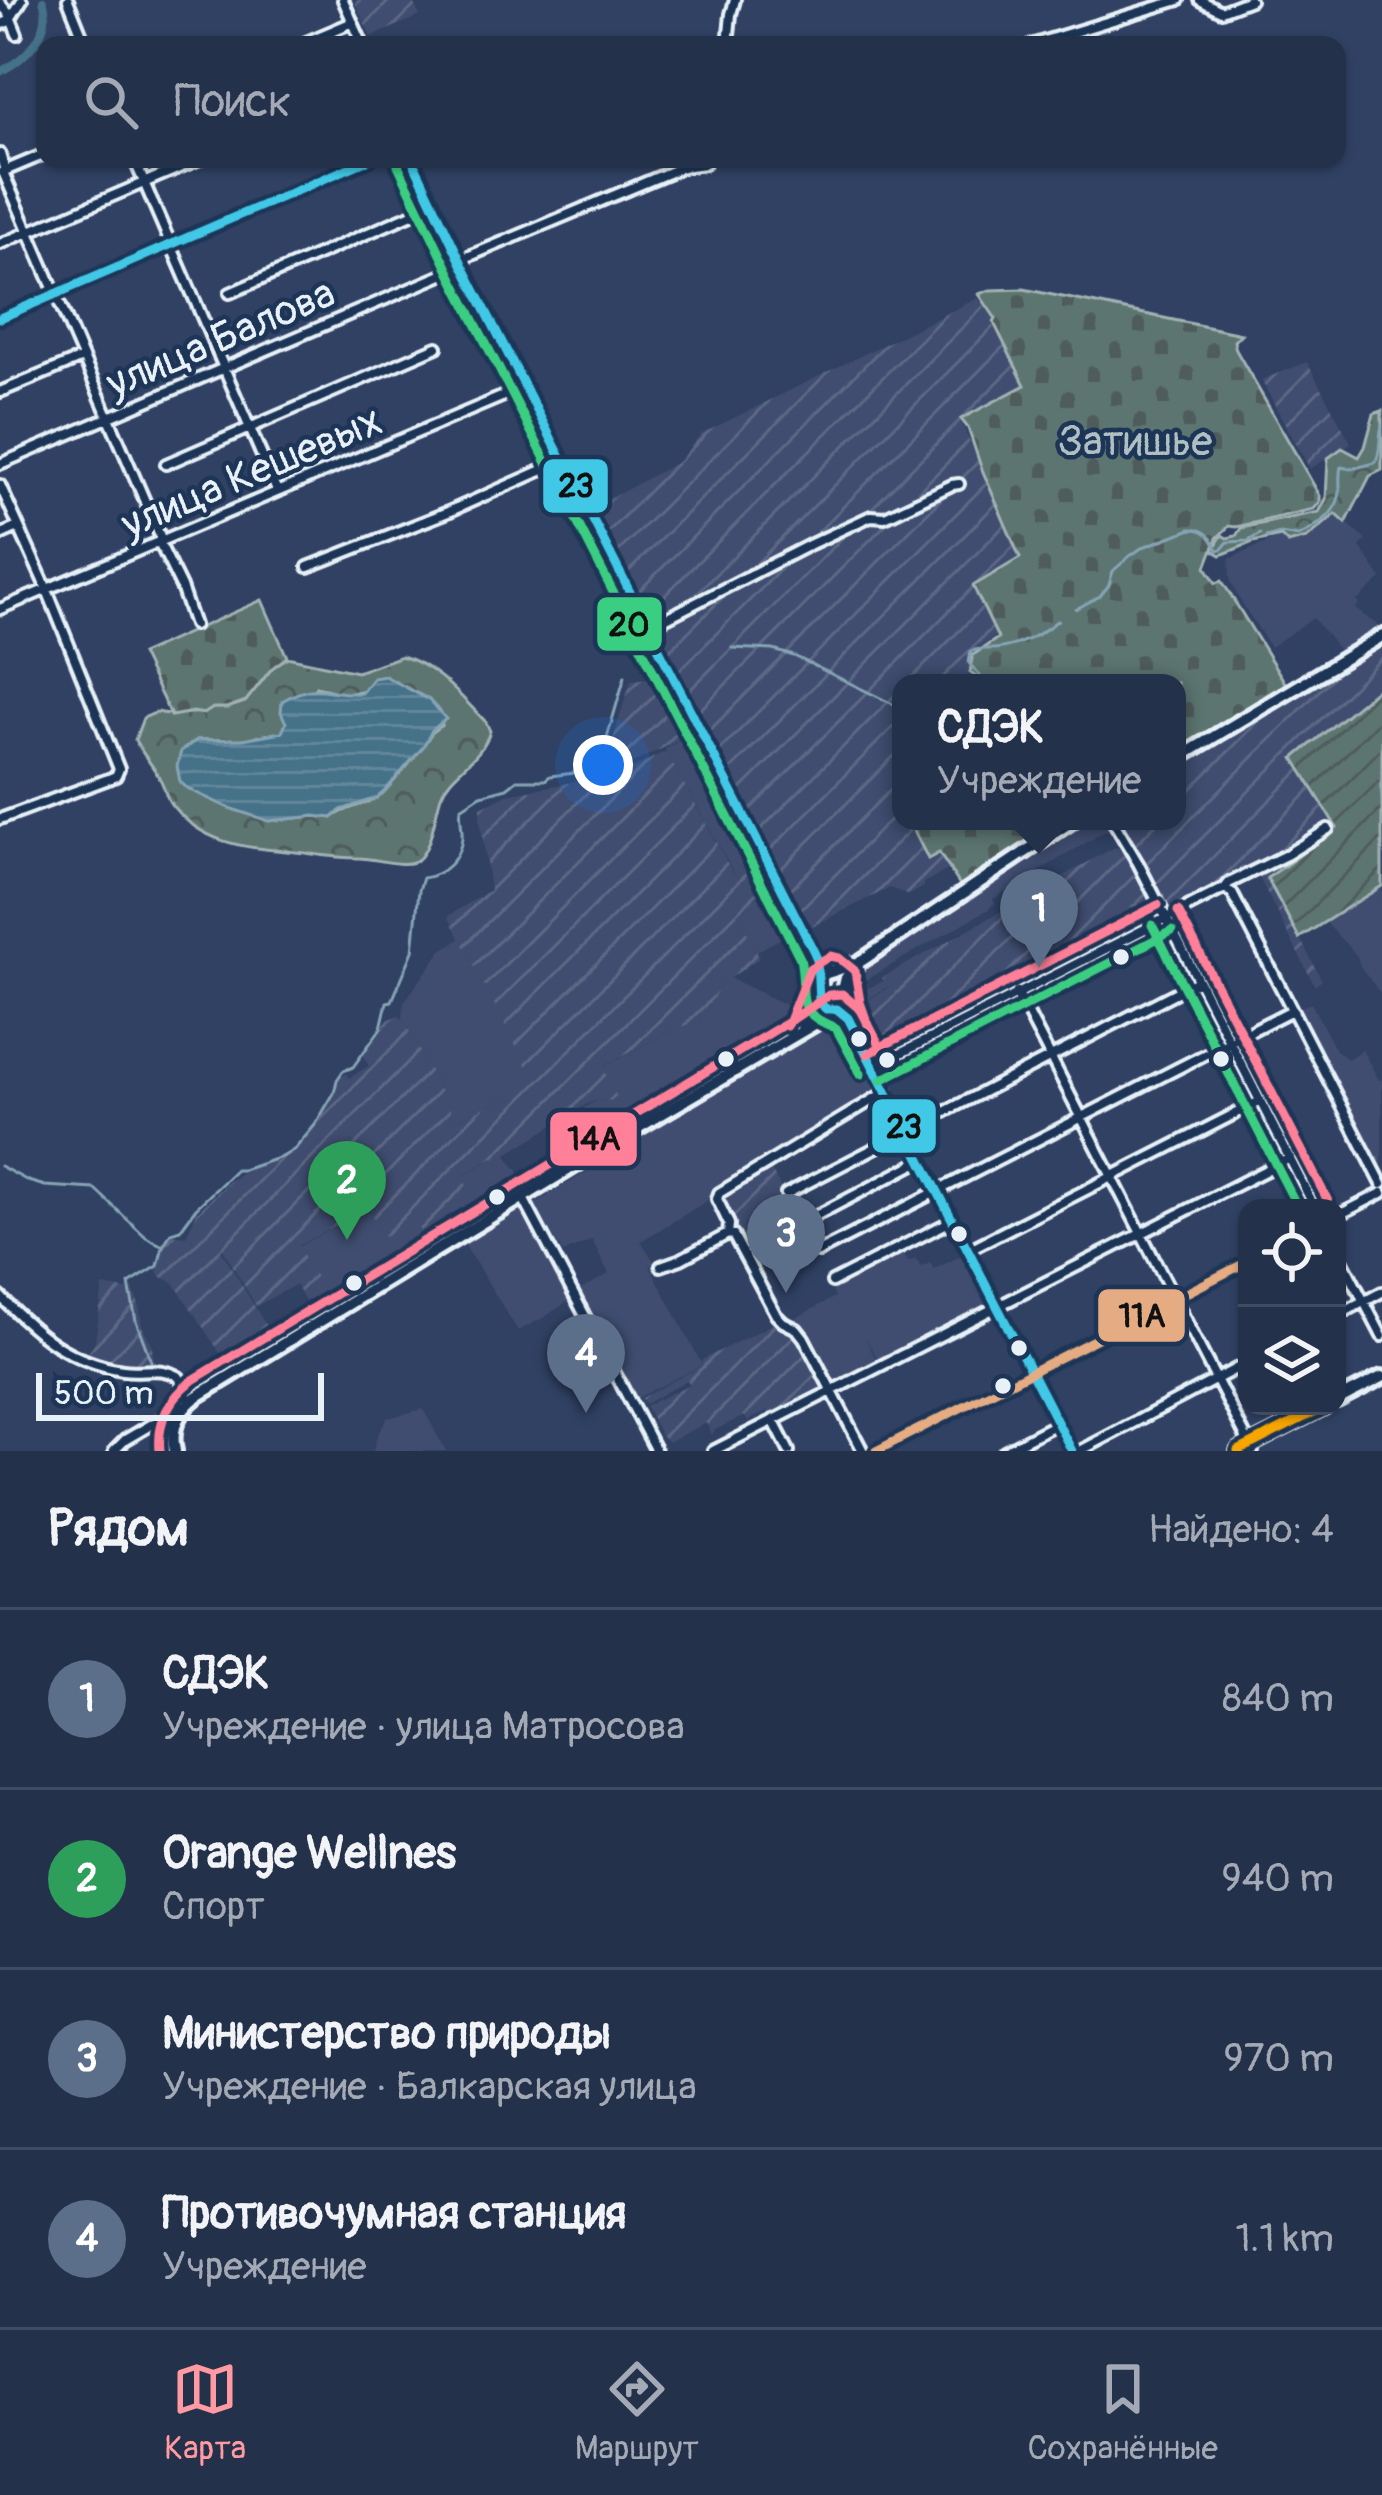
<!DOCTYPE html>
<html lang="ru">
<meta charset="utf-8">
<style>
body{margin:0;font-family:Pangolin,sans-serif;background:#2c3951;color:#f1f3f6}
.controls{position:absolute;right:36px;bottom:36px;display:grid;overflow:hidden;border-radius:24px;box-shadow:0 3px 9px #0004}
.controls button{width:108px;height:108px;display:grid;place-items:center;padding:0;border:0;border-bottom:3px solid #414c62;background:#24314a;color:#f1f3f6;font:60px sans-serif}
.scale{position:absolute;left:36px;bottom:30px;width:288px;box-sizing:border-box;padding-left:12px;border:6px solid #e8f1f8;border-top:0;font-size:33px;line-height:42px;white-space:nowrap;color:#e8f1f8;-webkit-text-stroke:9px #1d3557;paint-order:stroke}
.you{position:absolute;left:603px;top:765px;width:42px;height:42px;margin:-30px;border:9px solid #fff;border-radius:50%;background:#1a73e8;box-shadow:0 0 0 18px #1a73e833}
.badge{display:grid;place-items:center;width:78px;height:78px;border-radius:50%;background:#ff9aa2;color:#fff;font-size:39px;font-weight:700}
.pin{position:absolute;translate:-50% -99px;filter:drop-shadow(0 3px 6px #0008)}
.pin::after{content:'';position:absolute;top:63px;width:42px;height:36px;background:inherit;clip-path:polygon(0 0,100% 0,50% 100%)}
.popup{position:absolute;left:892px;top:674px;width:294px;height:156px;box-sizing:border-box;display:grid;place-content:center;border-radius:24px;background:#24314a;filter:drop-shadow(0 3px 9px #0005);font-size:39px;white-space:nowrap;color:#a3a9b5}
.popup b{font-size:45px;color:#f1f3f6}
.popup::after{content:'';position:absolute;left:50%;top:100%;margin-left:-24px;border:24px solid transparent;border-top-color:#24314a}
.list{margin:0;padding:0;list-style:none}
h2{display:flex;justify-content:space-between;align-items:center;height:156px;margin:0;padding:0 48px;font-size:51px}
h2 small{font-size:39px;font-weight:400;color:#a3a9b5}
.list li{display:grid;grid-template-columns:78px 1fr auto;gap:36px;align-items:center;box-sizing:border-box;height:180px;padding:0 48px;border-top:3px solid #414c62}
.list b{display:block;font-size:45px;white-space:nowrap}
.list p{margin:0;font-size:39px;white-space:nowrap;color:#a3a9b5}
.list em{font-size:39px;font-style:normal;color:#a3a9b5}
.icon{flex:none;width:66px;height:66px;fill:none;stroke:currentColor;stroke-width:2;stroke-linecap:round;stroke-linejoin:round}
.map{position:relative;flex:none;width:1382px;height:1451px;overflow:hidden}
.search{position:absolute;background:#24314a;box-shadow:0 3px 9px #0004;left:36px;right:36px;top:36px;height:132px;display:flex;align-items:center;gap:30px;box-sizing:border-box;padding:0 42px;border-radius:24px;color:#a3a9b5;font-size:45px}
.sheet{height:876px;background:#24314a}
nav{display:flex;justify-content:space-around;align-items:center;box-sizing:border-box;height:168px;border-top:3px solid #414c62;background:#24314a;font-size:33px;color:#a3a9b5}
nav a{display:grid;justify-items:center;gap:6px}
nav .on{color:#ff9aa2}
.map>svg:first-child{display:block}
</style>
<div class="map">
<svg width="1382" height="1451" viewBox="0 0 1382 1451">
<defs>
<pattern id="industrial-furrows" width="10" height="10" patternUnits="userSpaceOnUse" patternTransform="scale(3)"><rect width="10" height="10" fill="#414d6f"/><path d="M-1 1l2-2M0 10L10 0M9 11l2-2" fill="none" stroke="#5c6784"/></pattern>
<pattern id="forest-crowns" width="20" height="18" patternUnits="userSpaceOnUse" patternTransform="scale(3)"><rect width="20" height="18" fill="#5b7470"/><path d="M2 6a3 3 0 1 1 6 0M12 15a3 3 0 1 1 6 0" fill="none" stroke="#4f5c5b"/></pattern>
<pattern id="cemetery-stones" width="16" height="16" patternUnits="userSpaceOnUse" patternTransform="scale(3)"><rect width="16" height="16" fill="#5b7470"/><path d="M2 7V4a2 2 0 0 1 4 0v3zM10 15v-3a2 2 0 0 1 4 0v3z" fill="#4f5c5b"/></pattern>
<pattern id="garden-furrows" width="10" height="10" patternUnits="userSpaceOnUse" patternTransform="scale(3)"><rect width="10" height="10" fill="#5b7470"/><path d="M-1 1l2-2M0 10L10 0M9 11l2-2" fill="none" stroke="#4f5c5b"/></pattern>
<pattern id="water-rules" width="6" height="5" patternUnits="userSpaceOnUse" patternTransform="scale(3)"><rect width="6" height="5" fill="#457189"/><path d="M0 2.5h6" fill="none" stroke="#60869a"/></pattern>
</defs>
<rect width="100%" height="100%" fill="#304163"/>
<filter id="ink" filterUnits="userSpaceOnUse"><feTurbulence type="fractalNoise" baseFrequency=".00833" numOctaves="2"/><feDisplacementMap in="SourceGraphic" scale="24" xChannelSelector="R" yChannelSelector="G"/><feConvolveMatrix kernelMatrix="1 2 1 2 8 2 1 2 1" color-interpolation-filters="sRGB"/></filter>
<g filter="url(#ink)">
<path fill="#414d6f" d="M1336 513 1366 540 1360 547 1382 579 1357 601 1359 604 1355 609 1380 627 1351 644 1342 654 1313 618 1270 647 1238 597 1230 579 1229 559 1282 536 1307 538Z
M695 733 760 864 735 875 666 751V748Z
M1083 821H1108L1112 827 993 899 995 903 987 910 862 982 866 989 884 981 887 987 853 1009 845 991 851 975 1050 841 1056 842 1071 832 1072 828Z
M1382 886V996L1360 966 1357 956 1326 923 1360 897Z
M773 894 795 931 757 951 737 913Z
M460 939 529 1069 507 1097 456 1120 403 1019 404 1002 442 950Z
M729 978 792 1008 778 1023H788L794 1032 579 1159 558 1123 598 1100 618 1101 602 1067 673 1030 701 1020 721 984Z
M1311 1003 1335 1049 1347 1059 1362 1050 1379 1080 1382 1079V1184L1292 1010Z
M834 1017 840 1018 848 1038 879 1096 641 1241 655 1263 650 1266 702 1365 631 1401 578 1291 609 1274 592 1240 563 1253 534 1204 600 1164 599 1161Z
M494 1157 499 1166 510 1160 527 1184 481 1211 461 1178Z
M516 1207 524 1208 572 1298 545 1317 518 1331 462 1241Z
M368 1209 427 1227 439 1244 334 1307 313 1273H302L298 1266 306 1261 299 1246Z
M903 1252 908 1262 916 1259 921 1267 930 1263 934 1269 961 1256 987 1308 938 1332 882 1366 864 1335 877 1362 832 1385 794 1319 835 1297 831 1288Z
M423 1409 446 1451H373L377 1436 387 1418Z"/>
<path fill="url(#industrial-furrows)" d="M354 0H412L420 16 371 37Z
M978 298 995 319 992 324 1024 384 960 419 1019 558 971 586 996 636 970 653 968 674 977 683H901L899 798 901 821H908L927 859 939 853 948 870 924 883V887L908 896 890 888 813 926 802 913 739 795 591 509 679 461 701 434Z
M1307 362 1351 443 1310 469 1261 380Z
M1382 636V685L1295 758 1337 829 1313 844 1309 852 1268 878 1322 980 1315 986 1258 876 1306 847 1165 918 1113 821H1177V759Z
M660 677 690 735 622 768 608 756 631 680Z
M666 751 734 875 760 864 773 894 737 913 757 951 758 959 721 984 701 1020 673 1030 602 1066 619 1101 598 1100 587 1104 507 1154 510 1160 499 1166 493 1157 462 1177 481 1211 436 1240 428 1227 421 1231 416 1224 388 1243 368 1209 299 1245 306 1261 298 1267 302 1273 309 1270 313 1272 331 1301 314 1316 295 1285 256 1306 223 1249 221 1250 274 1339 252 1351 229 1358 227 1354 222 1356 174 1283 160 1276 157 1270 165 1244 171 1234 186 1236 197 1212 230 1181 252 1167 290 1155 302 1143 336 1091 335 1087 340 1079 346 1073 349 1078 369 1066 362 1054 388 1020 398 1015 403 1019 456 1120 507 1097 528 1069 448 916 490 890 480 819 481 807 507 794 546 787 589 779 593 786H599Z
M1115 847 1122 850 1157 914 945 1022 946 1026 922 1039 918 1035 877 1056 853 1010 887 988 882 978Z
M769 1165 806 1239 754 1266 719 1198Z
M131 1283 139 1305 142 1326 152 1344 154 1364 129 1365 88 1353 95 1341 103 1286 126 1290Z
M778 1321 797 1335 825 1389 772 1414 767 1411 748 1421 744 1416 715 1430 712 1435 706 1423 668 1442 660 1434 645 1406 690 1384 687 1380 645 1404 641 1398 701 1366 702 1360Z"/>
<path fill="url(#forest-crowns)" stroke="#a2b2b4" stroke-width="3" fill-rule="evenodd" d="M1382 411V470L1370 476 1346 523 1336 514 1307 538 1288 543 1281 536 1253 542 1221 555 1213 550 1222 535 1227 538 1236 536 1241 528 1319 512 1326 499 1328 458 1342 448 1359 457 1365 447 1374 414Z
M401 656C437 666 460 696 486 722L490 731C481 761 450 771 441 796 435 813 431 855 414 862 399 867 375 858 359 858 334 858 311 853 286 851 240 847 202 843 171 804 165 796 165 787 160 779 153 765 142 754 135 740L143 718 157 712C173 717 187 711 204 713L213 708H227L245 702 272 668 287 657 357 672ZM316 687 346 694 366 690 418 694 429 700 442 725C431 731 430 736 423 746 412 762 397 778 384 792 371 806 347 805 332 818L315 816 269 821 188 789 197 740 243 739 282 732 287 723Z"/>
<path fill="url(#cemetery-stones)" stroke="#a2b2b4" stroke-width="3" d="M1024 289 1241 334 1234 341 1236 350 1320 496V502L1314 509 1236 527 1229 526 1217 538 1206 567 1216 583 1222 581 1287 686 1186 745 1180 741 1177 743V683H982L970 672 973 655 998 638 973 586 1020 558 981 467 968 428 961 419 1025 385 994 323 996 319 979 294 990 290Z
M262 600 287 657 272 668 246 701 227 708H213L204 714 193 712 171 716 141 654Z
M909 821H1056L960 885 939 853 928 859Z"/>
<path fill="url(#garden-furrows)" stroke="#a2b2b4" stroke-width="3" d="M1382 685V886L1299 938 1267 878C1293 861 1312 845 1337 828L1294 758Z"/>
<path fill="url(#water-rules)" stroke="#86a4b5" stroke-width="3" d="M385 676 429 700 446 719 432 730 423 747 385 791 377 798 341 810 332 818 315 816 269 821 229 808 188 789 180 782 177 766 181 751 197 740 243 739 282 732 286 723 281 712 282 701C318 680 325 695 361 693L373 678Z"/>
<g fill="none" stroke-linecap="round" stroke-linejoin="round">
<path stroke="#86a4b5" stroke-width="3" d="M1266 537 1280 533 1299 536C1318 526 1340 512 1340 489 1340 481 1339 474 1341 467L1351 469 1375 463C1382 451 1378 439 1382 426
M1076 609 1100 596 1109 585 1113 571 1130 556 1143 547 1191 529C1208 529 1211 538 1218 550L1222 549 1228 542 1248 541 1260 534
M732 648 773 650 794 656 901 708
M986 683 969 663 971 651C981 648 991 650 1002 648 1024 644 1042 633 1058 620
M0 1166 28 1181 45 1186 95 1189 146 1237 163 1246
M151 1361 136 1321 129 1284 158 1266 163 1246 171 1233 180 1230 196 1208 236 1170H243L284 1156 295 1149 315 1125 334 1093 337 1080 343 1071 353 1067 381 1028 387 1002 392 1001 413 951 419 890 423 878C444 875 460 859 462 838 463 827 459 818 461 808L481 795 507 788 517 780H545L550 776 599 770 603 765 602 755 625 676
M128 1451V1447"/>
<path stroke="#457189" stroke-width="8" d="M0 72C25 59 54 32 43 0"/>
<g stroke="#e8f1f8" stroke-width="16">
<path id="minor" d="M68 0 86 45
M343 0 363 45
M1200 0 1221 11 1250 0
M0 3 9 14 17 34
M0 25 9 21 22 0
M299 45 353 22
M728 45 731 14 735 0
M1031 45 1179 0
M0 154 5 171
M134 159 277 491
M412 159 463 266 817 959 831 971
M2 172 45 154
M3 172 160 536V544L181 587 194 625
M0 244 200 159
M460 260 682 167 704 164 708 159
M230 293 433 205
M0 318 370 159
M0 392 82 358
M0 464 463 266
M166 464 437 347
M0 485 45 585 119 769 116 776 111 778 0 819
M0 535 18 527
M308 567 448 512 563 461
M0 609 525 387
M649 627 811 544 871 516 885 517 952 485 959 484
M1113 821 1138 863 1315 1208
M1225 888 1232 893 1382 1184
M1017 992 1253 1451
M843 998 848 1018 1072 1451
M874 1067 1225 888 1229 883 1286 855 1328 829
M786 1194 1198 981
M523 1198 656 1451
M1337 1216 1382 1193
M802 1223 922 1160
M728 1234 733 1235 776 1315 783 1322 797 1329 804 1338 863 1451
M968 1250 1260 1101
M1337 1250 1382 1336
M818 1252 1292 1010
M661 1266 681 1259 728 1234 729 1224 717 1199 719 1193 887 1091
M832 1282 953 1220
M0 1296C36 1334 69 1362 123 1370 144 1373 159 1365 179 1377L190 1402 125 1440 114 1451
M1337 1316 1382 1292
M773 1420 789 1451
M713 1451 1290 1158
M876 1451 1247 1262
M1004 1451 1058 1423
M1080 1451 1247 1363"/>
</g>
<g stroke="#e8f1f8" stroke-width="20">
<path id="major" d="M1177 759 1382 636
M801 1032 824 974 858 963 1072 821
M1337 1400 1382 1377
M175 1451C170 1429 178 1411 196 1397L607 1146 818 1022 840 1003 846 978 858 963
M1238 1451 1326 1406"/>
</g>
<use href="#minor" stroke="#1d3557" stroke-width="8"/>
<use href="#major" stroke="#1d3557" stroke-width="10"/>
<g stroke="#1d3557" stroke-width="18">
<path id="bus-1" d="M412 159 463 266 814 952 817 959 819 1002 826 1009H837L848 1018 1072 1451
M0 318 370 159"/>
</g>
<g stroke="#1d3557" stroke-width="18">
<path id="bus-2" d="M398 165 450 273 800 958C808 998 791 1011 836 1028L861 1074
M1152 925 1298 1208
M881 1080 1172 931"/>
</g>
<g stroke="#1d3557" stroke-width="18">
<path id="bus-3" d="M1178 911 1328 1201
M787 1026 810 968 830 956 839 958 855 971 860 1002 868 1025
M867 1054 1158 905
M160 1451C157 1420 169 1399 193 1380L793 1019 829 995 842 994 861 1010 887 1060"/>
</g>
<g stroke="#1d3557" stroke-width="18">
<path id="bus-4" d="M876 1451 1247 1262"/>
</g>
<g stroke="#1d3557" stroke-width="18">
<path id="bus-5" d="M1238 1451 1326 1406"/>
</g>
<use href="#bus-1" stroke="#40c8e6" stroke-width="9"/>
<use href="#bus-2" stroke="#3ace82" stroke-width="9"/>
<use href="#bus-3" stroke="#ff8098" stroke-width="9"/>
<use href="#bus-4" stroke="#e5ac83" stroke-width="9"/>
<use href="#bus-5" stroke="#f7a600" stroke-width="9"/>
</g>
</g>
<g fill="#e8f1f8" stroke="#1d3557" stroke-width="4.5">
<circle cx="1121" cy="957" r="10"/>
<circle cx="859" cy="1039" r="10"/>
<circle cx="726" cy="1059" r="10"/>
<circle cx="1221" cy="1059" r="10"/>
<circle cx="887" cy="1060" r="10"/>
<circle cx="497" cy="1197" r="10"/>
<circle cx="959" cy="1234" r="10"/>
<circle cx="354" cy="1283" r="10"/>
<circle cx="1019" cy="1348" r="10"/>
<circle cx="1003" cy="1386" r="10"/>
</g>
<g text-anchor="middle" stroke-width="9" stroke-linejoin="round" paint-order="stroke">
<g font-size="42" fill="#e8f1f8" stroke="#1d3557">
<text transform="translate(220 337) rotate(-23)" y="15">улица Балова</text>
<text transform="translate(251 471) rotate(-23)" y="15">улица Кешевых</text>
</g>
<g font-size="42" fill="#b0bfc2" stroke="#1d3557">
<text x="1135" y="455">Затишье</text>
</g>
</g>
<g stroke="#1d3557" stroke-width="4.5">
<rect x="541" y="457" width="69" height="58" rx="12" fill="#40c8e6"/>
<rect x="595" y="595" width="69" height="58" rx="12" fill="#3ace82"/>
<rect x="870" y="1097" width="68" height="58" rx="12" fill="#40c8e6"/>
<rect x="548" y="1110" width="91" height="58" rx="12" fill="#ff8098"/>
<rect x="1096" y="1287" width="91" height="57" rx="12" fill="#e5ac83"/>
</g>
<g font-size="33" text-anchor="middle" font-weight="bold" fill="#111">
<text x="576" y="497">23</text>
<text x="629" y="636">20</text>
<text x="904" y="1138">23</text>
<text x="594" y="1150">14А</text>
<text x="1142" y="1327">11А</text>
</g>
</svg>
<div class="controls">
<button><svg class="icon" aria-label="locate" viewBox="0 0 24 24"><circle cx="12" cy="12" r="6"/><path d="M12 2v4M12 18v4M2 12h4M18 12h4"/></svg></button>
<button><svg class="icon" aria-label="layers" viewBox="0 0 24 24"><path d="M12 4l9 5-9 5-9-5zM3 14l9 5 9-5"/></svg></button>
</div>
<div class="scale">500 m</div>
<div class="you"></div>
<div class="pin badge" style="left:1039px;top:968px;background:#5c6f8a">1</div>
<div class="popup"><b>СДЭК</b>Учреждение</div>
<div class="pin badge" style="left:347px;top:1240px;background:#2e9e5b">2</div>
<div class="pin badge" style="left:786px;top:1293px;background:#5c6f8a">3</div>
<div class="pin badge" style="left:586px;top:1413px;background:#5c6f8a">4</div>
<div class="search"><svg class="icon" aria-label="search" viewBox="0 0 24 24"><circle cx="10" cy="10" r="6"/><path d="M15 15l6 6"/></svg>Поиск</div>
</div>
<section class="sheet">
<h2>Рядом<small>Найдено: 4</small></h2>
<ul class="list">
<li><span class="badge" style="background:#5c6f8a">1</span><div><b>СДЭК</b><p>Учреждение · улица Матросова</p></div><em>840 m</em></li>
<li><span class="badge" style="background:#2e9e5b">2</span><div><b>Orange Wellnes</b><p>Спорт</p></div><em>940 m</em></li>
<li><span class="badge" style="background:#5c6f8a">3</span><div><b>Министерство природы</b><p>Учреждение · Балкарская улица</p></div><em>970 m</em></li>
<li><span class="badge" style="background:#5c6f8a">4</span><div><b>Противочумная станция</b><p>Учреждение</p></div><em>1.1 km</em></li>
</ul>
</section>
<nav>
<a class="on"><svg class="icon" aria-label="map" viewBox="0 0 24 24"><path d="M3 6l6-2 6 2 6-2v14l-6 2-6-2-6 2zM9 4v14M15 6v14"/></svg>Карта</a>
<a><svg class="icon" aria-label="directions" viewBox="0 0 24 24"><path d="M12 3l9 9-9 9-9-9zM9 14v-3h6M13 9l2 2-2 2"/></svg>Маршрут</a>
<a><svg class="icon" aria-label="saved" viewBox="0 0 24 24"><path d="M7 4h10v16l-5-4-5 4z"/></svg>Сохранённые</a>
</nav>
